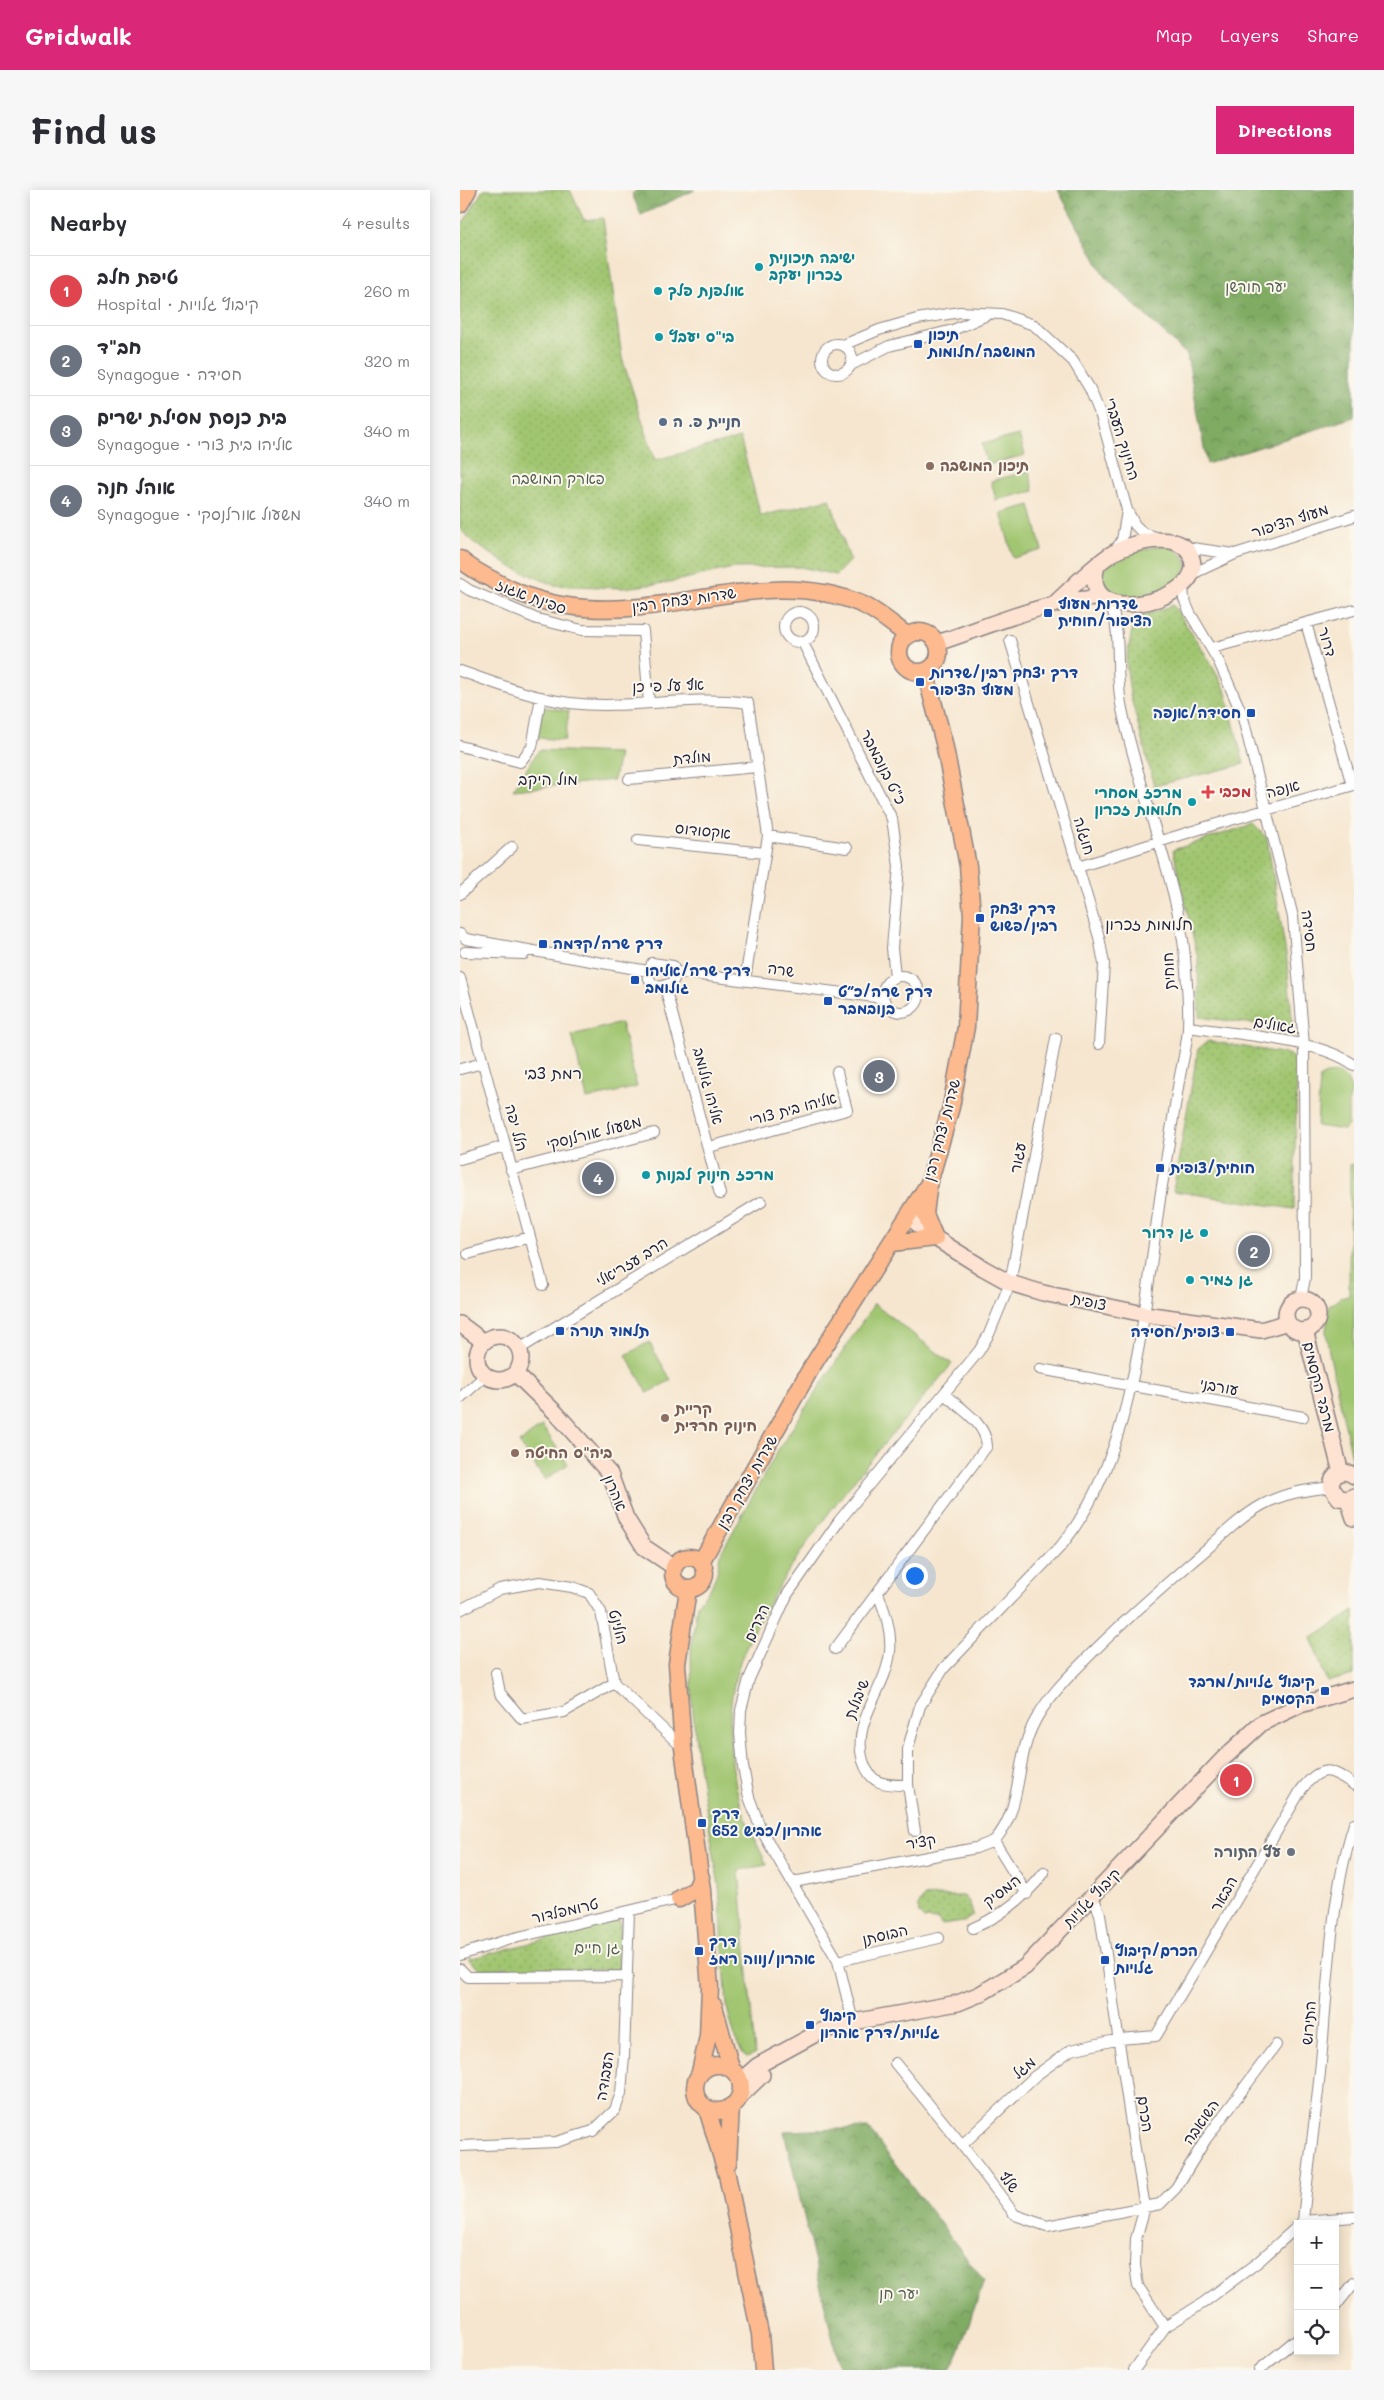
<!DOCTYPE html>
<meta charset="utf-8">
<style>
body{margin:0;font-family:Mali,"Playpen Sans Hebrew",sans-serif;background:#f7f7f7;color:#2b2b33}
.controls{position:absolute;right:15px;bottom:15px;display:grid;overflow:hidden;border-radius:0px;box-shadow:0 2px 12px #0003}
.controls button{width:45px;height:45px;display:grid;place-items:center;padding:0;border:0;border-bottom:1px solid #e1e1e2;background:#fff;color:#2b2b33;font:25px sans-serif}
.you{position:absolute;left:454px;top:1385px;width:18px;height:18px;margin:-12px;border:4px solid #fff;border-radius:50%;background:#1a73e8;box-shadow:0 0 0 8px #1a73e833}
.badge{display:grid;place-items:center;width:32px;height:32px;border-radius:50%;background:#db2777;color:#fff;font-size:16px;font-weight:700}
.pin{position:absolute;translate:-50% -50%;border:2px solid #fff;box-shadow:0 1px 5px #0006}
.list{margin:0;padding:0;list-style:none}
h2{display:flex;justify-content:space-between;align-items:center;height:65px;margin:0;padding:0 20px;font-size:21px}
h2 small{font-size:16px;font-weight:400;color:#7c7c81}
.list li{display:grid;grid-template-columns:32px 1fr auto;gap:15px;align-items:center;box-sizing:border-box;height:70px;padding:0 20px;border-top:1px solid #e1e1e2}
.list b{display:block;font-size:19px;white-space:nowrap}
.list p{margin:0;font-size:16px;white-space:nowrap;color:#7c7c81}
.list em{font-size:16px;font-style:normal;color:#7c7c81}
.icon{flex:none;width:28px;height:28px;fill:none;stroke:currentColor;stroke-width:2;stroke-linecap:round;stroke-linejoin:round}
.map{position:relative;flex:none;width:894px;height:2180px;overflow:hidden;border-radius:0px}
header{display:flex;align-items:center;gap:30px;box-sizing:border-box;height:70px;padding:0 25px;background:#db2777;color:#fff}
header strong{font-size:24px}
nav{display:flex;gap:28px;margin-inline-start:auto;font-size:18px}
.intro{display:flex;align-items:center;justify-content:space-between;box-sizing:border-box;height:120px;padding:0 30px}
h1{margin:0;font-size:35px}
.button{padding:12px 22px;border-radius:0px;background:#db2777;color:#fff;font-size:18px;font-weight:700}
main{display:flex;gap:30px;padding:0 30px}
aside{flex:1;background:#fff;border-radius:0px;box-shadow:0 2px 12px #0003}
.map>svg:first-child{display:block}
</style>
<header>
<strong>Gridwalk</strong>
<nav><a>Map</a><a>Layers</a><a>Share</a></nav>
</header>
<div class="intro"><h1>Find us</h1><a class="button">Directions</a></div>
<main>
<aside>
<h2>Nearby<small>4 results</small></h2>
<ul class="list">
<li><span class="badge" style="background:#e0444e">1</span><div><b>טיפת חלב</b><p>Hospital · קיבוץ גלויות</p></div><em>260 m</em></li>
<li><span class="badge" style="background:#6b7280">2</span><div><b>חב&quot;ד</b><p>Synagogue · חסידה</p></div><em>320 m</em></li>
<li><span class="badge" style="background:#6b7280">3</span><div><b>בית כנסת מסילת ישרים</b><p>Synagogue · אליהו בית צורי</p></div><em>340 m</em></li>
<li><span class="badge" style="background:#6b7280">4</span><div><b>אוהל חנה</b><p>Synagogue · משעול אורלנסקי</p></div><em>340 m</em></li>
</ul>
</aside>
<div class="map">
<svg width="894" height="2180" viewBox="0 0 894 2180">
<defs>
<pattern id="forest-crowns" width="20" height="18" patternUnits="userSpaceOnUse" patternTransform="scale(1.25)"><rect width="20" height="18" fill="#80ab63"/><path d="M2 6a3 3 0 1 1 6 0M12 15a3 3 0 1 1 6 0" fill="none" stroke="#688b53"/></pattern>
<pattern id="park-dots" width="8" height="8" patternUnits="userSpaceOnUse" patternTransform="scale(1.25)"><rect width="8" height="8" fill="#a1c671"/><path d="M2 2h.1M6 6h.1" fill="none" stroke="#8aaa63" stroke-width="1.8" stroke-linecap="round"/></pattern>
</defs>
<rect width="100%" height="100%" fill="#fbf7ec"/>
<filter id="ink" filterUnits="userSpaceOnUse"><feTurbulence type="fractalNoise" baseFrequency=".02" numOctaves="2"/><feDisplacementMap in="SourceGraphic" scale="10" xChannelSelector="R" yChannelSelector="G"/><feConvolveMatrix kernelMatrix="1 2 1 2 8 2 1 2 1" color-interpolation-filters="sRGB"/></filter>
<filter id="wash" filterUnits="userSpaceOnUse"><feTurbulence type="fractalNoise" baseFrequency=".0096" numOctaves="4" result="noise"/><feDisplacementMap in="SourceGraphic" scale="20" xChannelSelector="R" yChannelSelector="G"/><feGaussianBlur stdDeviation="1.12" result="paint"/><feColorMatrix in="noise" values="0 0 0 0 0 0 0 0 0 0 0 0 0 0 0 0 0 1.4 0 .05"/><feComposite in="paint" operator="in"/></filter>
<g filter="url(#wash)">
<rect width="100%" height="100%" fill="#f6e6cf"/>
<path fill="#a1c671" stroke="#627456" d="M559 245 565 265 527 275 522 254Z
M569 281 574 301 536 310 531 291Z
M570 315 582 360 553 368 541 323Z
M708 354 723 365 727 377 718 395 673 409 649 405 642 392 644 377 658 365Z
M83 517 109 521 105 550 78 548Z
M79 560 159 563 154 590 53 600Z
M161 833 177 897 127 909 112 845Z
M877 883 887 889 892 901 888 913V935L884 940 857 936 860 887 866 884Z
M890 974 894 975V1277L869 1162 866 1141 869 1116 880 1108 889 1106Z
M414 1114 492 1174C428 1250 360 1324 311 1410 299 1432 286 1454 278 1478 264 1523 269 1590 288 1634 293 1648 301 1661 307 1675L279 1680 295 1864 287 1867 282 1863 275 1848 267 1818 259 1696 237 1563 232 1513 231 1460 237 1414 250 1399 257 1383 260 1365 318 1260Z
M189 1152 211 1190 188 1203 166 1165Z
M82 1236 108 1274 85 1290 59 1253Z"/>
<path fill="url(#forest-crowns)" stroke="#51664f" d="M177 0H235L181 25 172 4Z
M598 0H894V227L747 274 727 165 645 87Z
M408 1938 524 2091 500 2159 490 2180H380L324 1941Z"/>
<path fill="url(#park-dots)" stroke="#627456" d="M23 0H110L124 30 143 28 162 168 195 270 280 248 301 326 370 309 390 370 376 385 341 377 273 378 206 393 162 398 94 395 51 377 14 353 0 339V38Z
M713 415 746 465 765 499 784 574 694 596 670 504 666 472 674 429Z
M793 634 807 648 827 770 833 839 739 827 738 769 713 660Z
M748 851 828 864 832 867 837 878 834 1019 713 1001 738 859Z
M894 1421V1485L867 1492 851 1448Z
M478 1706H504L510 1713 513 1725 504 1732 481 1735 478 1730 464 1729 459 1724 458 1716 464 1707Z
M160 1730 159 1780 20 1779 8 1769Z"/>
</g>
<g filter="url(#ink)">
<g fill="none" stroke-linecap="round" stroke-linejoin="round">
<g stroke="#8c8485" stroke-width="12">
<path id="street" d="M362 169a15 15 0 1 1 30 0a15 15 0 1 1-30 0Z
M383 155 419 140 457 129 500 122 542 124 574 135 613 171 630 199 641 226 667 320 675 335 683 343 699 348
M391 175 429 156 493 140 527 125
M725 357 774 364
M655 361 662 350 667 321
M732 384 775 364 894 326
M0 394 9 400 77 429 122 440 183 441 189 513
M723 397 724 409 730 423 759 472 782 524 833 727 844 855 845 1088 841 1109
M324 437a15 15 0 1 1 30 0a15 15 0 1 1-30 0Z
M846 433 892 595
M550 450 639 747 644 774 639 854
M342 451 432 629 439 676 432 758 435 786
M752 458 894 420
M0 481C35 493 72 508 110 513 169 520 229 505 288 513L308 646 285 790
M0 556 60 572 72 557 81 507
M169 589 297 577
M308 646 387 658
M178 650 305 663
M618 677 746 637 894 595
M0 704 52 657
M0 744 6 749 188 781
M5 762 64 764
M192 773 213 776 215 787 212 793 200 797 192 794 188 786Z
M216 782 423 808
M423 804a18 18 0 1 1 36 0a18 18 0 1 1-36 0Z
M0 788 83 1095
M205 797 260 1004
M728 837C772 844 860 849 894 875
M0 879 23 873
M249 957 387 920 377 882
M0 969 45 956
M51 980 194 943
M8 1064 70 1047
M59 1159 301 1012
M580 1179 843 1227
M0 1208 26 1185
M418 1403C425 1422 432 1441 430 1462 426 1501 391 1530 403 1571 411 1596 426 1595 448 1595
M0 1420 40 1399 80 1392 112 1397 129 1403 141 1422 154 1493 223 1558
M375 1459 527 1256C526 1233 500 1218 484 1204
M36 1483 40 1503 62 1529 104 1522 154 1493
M455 1641 448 1595V1558L460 1516 484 1478 601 1356C676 1263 684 1117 701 1002 707 965 713 928 719 891 722 874 727 856 728 838 729 816 726 773 723 750 710 671 678 597 662 519 654 483 663 447 650 412
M534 1651C564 1619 554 1569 575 1531 586 1510 603 1492 620 1475 656 1438 695 1404 734 1370 756 1352 777 1329 802 1315 824 1303 846 1300 871 1297
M333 1692 516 1658 534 1651 567 1704
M633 1707 640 1724 673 1947 685 2017 676 2049 675 2075 678 2096 705 2137
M513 1738C542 1726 565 1707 584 1683
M0 1765 50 1749 219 1709
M378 1771 479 1748
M0 1779 8 1787 168 1786
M393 1832 378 1771 311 1657 300 1637 289 1607 283 1577 280 1543 281 1520 289 1489 327 1405 379 1331 519 1161 529 1144 550 1093 596 848
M435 1873 502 1955 555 2025 587 2036 700 2014 716 1998 746 1949 816 1855
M502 1955 575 1886 611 1860 660 1849 696 1846 841 1600C861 1575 869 1577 894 1595
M0 1956 96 1952 133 1941 155 1920 161 1903 164 1866 169 1722
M843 2031 894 2027
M840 2034 843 2031C848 1978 856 1925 861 1872 868 1794 870 1709 894 1634
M875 2117 894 2093
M674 2180 705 2137 743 2113 798 2072 838 2036
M799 2180 838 2148"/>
</g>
<g stroke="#8c8485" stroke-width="18">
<path id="secondary" d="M593 415C611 399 633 375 653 363 674 351 730 337 733 375 735 413 618 439 637 376
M477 453C524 438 596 406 644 408
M449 1027 475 1048 523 1078 550 1093 583 1103 684 1124 801 1140 828 1132
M826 1125a16 16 0 1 1 32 0a16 16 0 1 1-32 0Z
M0 1134 24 1152
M845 1140 881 1283
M17 1168a22 22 0 1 1 44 0a22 22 0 1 1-44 0Z
M55 1183 96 1223 150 1284 166 1328 184 1357 214 1377
M894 1286C883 1278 872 1284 871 1297L879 1308 888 1309 894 1306
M888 1309 894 1328
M280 1891 297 1876 361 1841 393 1832 498 1813 520 1804 565 1777 765 1567 802 1533 840 1515 894 1499
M278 1908 302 1885"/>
</g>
<g stroke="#8c8485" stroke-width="19">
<path id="primary" d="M0 14 8 0
M0 369C10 378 23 385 35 391 63 407 94 416 126 418 217 426 310 376 401 414 418 421 433 435 448 446
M439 462a20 20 0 1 1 40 0a20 20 0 1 1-40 0Z
M432 1053 475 1048 465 1024 468 1000
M213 1383a16 16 0 1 1 32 0a16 16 0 1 1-32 0Z
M241 1372 351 1178 469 993 491 917 506 837 512 725 508 676 484 553 465 481
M228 1399 217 1474 223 1558 242 1700 250 1797 248 1846 240 1882
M219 1709 236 1699 241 1687
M254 1816 271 1878
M235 1898a23 23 0 1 1 46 0a23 23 0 1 1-46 0Z
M247 1919 267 1985 300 2144 303 2180
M268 1973 271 1916"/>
</g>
<use href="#street" stroke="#fff" stroke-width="10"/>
<use href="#secondary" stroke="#fee3d2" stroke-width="15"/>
<use href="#primary" stroke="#fcba8e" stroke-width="16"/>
</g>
</g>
<g fill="#0f9aa8" stroke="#fbf7ec" stroke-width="2">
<circle cx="299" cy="77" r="5"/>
<circle cx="198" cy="101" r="5"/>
<circle cx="199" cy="147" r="5"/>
<circle cx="732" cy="612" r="5"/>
<circle cx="186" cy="985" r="5"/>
<circle cx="744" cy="1043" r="5"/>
<circle cx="730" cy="1090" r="5"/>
</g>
<g fill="#1a4fb4" stroke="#fbf7ec" stroke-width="2">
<rect x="453" y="149" width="10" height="10" rx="2.5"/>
<rect x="583" y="418" width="10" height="10" rx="2.5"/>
<rect x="455" y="487" width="10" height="10" rx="2.5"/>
<rect x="786" y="518" width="10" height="10" rx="2.5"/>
<rect x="515" y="723" width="10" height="10" rx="2.5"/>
<rect x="78" y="749" width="10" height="10" rx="2.5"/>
<rect x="170" y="785" width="10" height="10" rx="2.5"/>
<rect x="363" y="806" width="10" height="10" rx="2.5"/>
<rect x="695" y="973" width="10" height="10" rx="2.5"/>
<rect x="95" y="1136" width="10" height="10" rx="2.5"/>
<rect x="765" y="1137" width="10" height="10" rx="2.5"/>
<rect x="860" y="1496" width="10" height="10" rx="2.5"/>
<rect x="237" y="1628" width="10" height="10" rx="2.5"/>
<rect x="234" y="1756" width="10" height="10" rx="2.5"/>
<rect x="640" y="1765" width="10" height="10" rx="2.5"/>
<rect x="345" y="1830" width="10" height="10" rx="2.5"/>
</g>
<circle fill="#5c6f8a" stroke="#fbf7ec" stroke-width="2" cx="203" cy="232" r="5"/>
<g fill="#8d6e63" stroke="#fbf7ec" stroke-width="2">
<circle cx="470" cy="276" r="5"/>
<circle cx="205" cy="1228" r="5"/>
<circle cx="55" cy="1263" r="5"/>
</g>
<path fill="#e0444e" stroke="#fbf7ec" stroke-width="2" d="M745.5 594.5h5v5h5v5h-5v5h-5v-5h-5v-5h5z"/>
<circle fill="#6b7280" stroke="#fbf7ec" stroke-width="2" cx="831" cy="1662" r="5"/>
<g text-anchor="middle" stroke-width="4" stroke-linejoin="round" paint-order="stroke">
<g font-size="15" font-weight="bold" fill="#0d838f" stroke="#fbf7ec" text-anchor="start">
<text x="309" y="73">ישיבה תיכונית<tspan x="309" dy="17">זכרון יעקב</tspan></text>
<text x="208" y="106">אולפנת פלך</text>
<text x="209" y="152">בי"ס יעבץ</text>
<text x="722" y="608" text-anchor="end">מרכז מסחרי<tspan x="722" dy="17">חלומות זכרון</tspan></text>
<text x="196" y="990">מרכז חינוך לבנות</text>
<text x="734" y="1048" text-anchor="end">גן דרור</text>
<text x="740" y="1095">גן זמיר</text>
</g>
<g font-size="15" fill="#4e5b4e" stroke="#fbf7ec">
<text x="796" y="102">יער חורשן</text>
<text x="98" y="294">פארק המושבה</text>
<text x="137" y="1763">גן חיים</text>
<text x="439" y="2109">יער חן</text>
</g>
<g font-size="15" font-weight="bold" fill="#164399" stroke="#fbf7ec" text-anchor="start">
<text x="468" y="150">תיכון<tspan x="468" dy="17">המושבה/חלומות</tspan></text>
<text x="598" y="419">שדרות מעוף<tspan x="598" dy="17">הציפור/חוחית</tspan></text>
<text x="470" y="488">דרך יצחק רבין/שדרות<tspan x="470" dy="17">מעוף הציפור</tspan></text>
<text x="781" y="528" text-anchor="end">חסידה/אנפה</text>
<text x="530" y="724">דרך יצחק<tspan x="530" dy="17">רבין/פשוש</tspan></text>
<text x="93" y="759">דרך שרה/קדמה</text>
<text x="185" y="786">דרך שרה/אליהו<tspan x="185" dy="17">גולומב</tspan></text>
<text x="378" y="807">דרך שרה/כ״ט<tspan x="378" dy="17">בנובמבר</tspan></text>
<text x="710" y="983">חוחית/צופית</text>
<text x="110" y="1146">תלמוד תורה</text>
<text x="760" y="1147" text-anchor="end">צופית/חסידה</text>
<text x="855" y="1497" text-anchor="end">קיבוץ גלויות/מרבד<tspan x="855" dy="17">הקסמים</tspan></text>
<text x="252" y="1629">דרך<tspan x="252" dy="17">אהרון/כביש 652</tspan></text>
<text x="249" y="1757">דרך<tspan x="249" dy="17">אהרון/נווה רמז</tspan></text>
<text x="655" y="1766">הכרם/קיבוץ<tspan x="655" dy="17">גלויות</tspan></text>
<text x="360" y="1831">קיבוץ<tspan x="360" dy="17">גלויות/דרך אהרון</tspan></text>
</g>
<g font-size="15" font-weight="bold" fill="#4e5e75" stroke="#fbf7ec" text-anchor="start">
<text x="213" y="237">חניית פ. ה</text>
</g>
<g font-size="15" fill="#22223b" stroke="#fbf7ec">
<text transform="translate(662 249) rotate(73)" y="5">החינוך העברי</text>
<text transform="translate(830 331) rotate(-18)" y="5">מעוף הציפור</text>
<text transform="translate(71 407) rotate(20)" y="5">ספינת אגוז</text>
<text transform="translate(224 410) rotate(-8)" y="5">שדרות יצחק רבין</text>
<text transform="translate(867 452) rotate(74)" y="5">דרור</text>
<text transform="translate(208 496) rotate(-2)" y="5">אף על פי כן</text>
<text transform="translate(232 568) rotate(-5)" y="5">מולדת</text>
<text transform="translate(423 577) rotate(63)" y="5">כ"ט בנובמבר</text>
<text transform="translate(823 599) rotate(-15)" y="5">אנפה</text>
<text transform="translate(243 641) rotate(6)" y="5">אקסודוס</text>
<text transform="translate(624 646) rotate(73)" y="5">חוגלה</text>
<text transform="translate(849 741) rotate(83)" y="5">חסידה</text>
<text transform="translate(321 780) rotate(8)" y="5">שרה</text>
<text transform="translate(709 781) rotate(-93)" y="5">חוחית</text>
<text transform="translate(815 835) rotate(9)" y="5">גאולים</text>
<text transform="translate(248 896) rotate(75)" y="5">אליהו גולומב</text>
<text transform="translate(333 919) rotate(-15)" y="5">אליהו בית צורי</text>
<text transform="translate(56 938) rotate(75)" y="5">הלל יפה</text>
<text transform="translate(482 940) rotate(-75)" y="5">שדרות יצחק רבין</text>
<text transform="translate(134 943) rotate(-14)" y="5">משעול אורלנסקי</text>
<text transform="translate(558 968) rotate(-79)" y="5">עגור</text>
<text transform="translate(172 1072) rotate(-31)" y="5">הרב עזריאלי</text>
<text transform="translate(629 1112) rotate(12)" y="5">צופית</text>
<text transform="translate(759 1197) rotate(10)" y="5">עורבני</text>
<text transform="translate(859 1197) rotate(76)" y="5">מרבד הקסמים</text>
<text transform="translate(287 1292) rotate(-60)" y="5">שדרות יצחק רבין</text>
<text transform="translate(155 1303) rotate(67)" y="5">אהרון</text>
<text transform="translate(297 1433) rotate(-65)" y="5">הדרים</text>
<text transform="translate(158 1437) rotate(75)" y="5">הולינט</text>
<text transform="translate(397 1509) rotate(-68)" y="5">שיבולת</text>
<text transform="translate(461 1652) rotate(-10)" y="5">קציר</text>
<text transform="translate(542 1701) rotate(-37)" y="5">המסיק</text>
<text transform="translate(764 1704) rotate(-60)" y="5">הבאר</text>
<text transform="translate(632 1708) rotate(-46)" y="5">קיבוץ גלויות</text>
<text transform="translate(105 1721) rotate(-13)" y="5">טרומפלדור</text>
<text transform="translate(425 1745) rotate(-13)" y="5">הבוסתן</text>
<text transform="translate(849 1833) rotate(-85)" y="5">התירוש</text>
<text transform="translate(564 1878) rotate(-41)" y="5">מגל</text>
<text transform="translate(145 1886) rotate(-81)" y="5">העבודה</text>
<text transform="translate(685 1924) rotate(82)" y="5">הכרם</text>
<text transform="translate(741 1932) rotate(-55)" y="5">השואבה</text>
<text transform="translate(549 1992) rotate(53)" y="5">שלף</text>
</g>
<g font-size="15" font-weight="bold" fill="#785e54" stroke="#fbf7ec" text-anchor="start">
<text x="480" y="281">תיכון המושבה</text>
<text x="215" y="1224">קריית<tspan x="215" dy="17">חינוך חרדית</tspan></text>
<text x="65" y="1268">ביה"ס החיטה</text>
</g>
<g font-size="15" font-weight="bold" fill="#be3a42" stroke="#fbf7ec" text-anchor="start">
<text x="759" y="607">מכבי</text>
</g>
<g font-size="15" font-weight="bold" fill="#5b616d" stroke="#fbf7ec" text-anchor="end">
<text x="821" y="1667">עץ התורה</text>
</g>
<g font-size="16" fill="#22223b" stroke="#fbf7ec">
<text x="88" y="595">מול היקב</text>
<text x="689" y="740">חלומות זכרון</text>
<text x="93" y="889">רמת צבי</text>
</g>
</g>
</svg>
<div class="controls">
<button>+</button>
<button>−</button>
<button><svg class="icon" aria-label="locate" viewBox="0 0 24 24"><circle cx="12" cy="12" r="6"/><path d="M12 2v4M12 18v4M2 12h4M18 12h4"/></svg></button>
</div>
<div class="you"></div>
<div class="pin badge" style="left:776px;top:1590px;background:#e0444e">1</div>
<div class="pin badge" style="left:794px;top:1061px;background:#6b7280">2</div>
<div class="pin badge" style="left:419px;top:886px;background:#6b7280">3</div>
<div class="pin badge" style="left:138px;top:988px;background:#6b7280">4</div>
</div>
</main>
